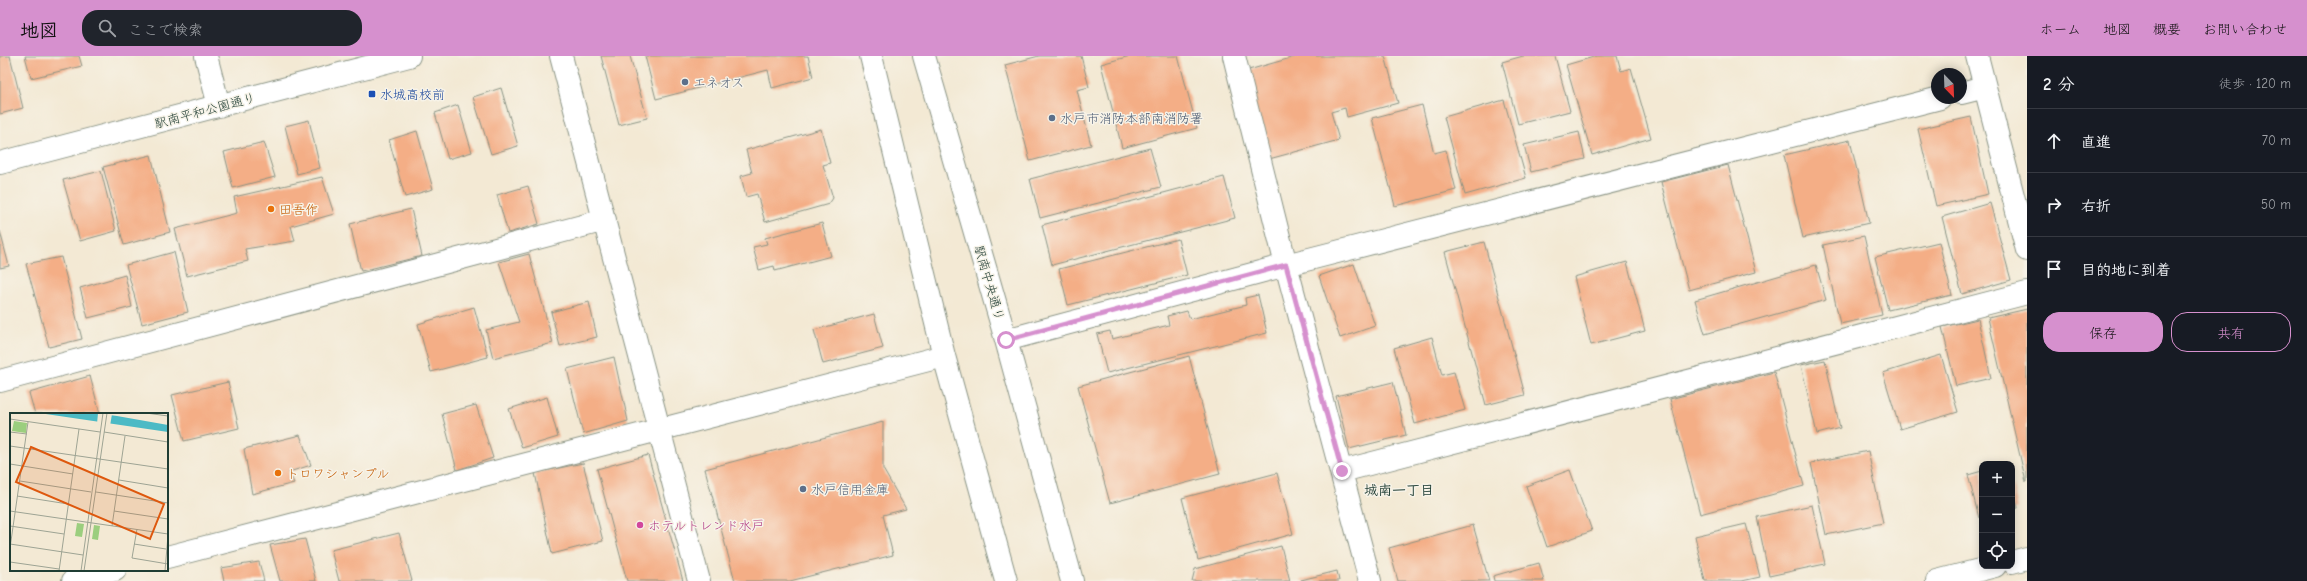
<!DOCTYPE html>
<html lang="ja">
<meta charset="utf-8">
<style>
body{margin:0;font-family:"Comic Neue","Klee One",sans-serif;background:#20242c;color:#f1f3f6}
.controls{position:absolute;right:12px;bottom:12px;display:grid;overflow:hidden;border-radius:8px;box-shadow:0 2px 10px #0003}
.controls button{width:36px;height:36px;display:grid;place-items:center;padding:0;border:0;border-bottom:1px solid #363941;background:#171b24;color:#f1f3f6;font:20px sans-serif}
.compass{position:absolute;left:1931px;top:12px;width:36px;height:36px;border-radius:50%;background:#171b24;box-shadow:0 2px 10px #0003;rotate:157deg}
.stop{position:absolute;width:12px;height:12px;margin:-9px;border:3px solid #d690ce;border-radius:50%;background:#fff}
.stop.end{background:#d690ce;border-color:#fff;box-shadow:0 1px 4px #0008}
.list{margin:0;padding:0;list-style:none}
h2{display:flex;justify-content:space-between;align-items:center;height:52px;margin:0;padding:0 16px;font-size:17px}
h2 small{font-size:13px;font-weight:400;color:#9ea1a6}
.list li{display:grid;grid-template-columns:26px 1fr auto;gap:12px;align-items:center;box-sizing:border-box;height:64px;padding:0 16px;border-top:1px solid #363941}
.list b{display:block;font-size:15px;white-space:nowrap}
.list em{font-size:13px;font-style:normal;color:#9ea1a6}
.actions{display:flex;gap:8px;padding:12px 16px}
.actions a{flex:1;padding:9px 0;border:1px solid #d690ce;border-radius:16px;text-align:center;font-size:14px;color:#d690ce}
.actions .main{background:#d690ce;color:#111}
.icon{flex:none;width:22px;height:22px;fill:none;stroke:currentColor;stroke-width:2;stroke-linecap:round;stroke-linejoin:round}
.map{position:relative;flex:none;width:2027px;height:525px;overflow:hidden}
header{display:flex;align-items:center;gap:24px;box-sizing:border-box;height:56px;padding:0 20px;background:#d690ce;color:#111}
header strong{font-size:19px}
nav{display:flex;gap:22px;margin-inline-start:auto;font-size:14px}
.search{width:280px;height:36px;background:#20242c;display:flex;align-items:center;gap:10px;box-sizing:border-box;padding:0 14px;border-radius:16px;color:#9ea1a6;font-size:15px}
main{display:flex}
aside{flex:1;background:#171b24}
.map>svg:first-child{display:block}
</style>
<header>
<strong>地図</strong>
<div class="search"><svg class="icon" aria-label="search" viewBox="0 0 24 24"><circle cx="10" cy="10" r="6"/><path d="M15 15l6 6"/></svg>ここで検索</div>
<nav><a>ホーム</a><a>地図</a><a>概要</a><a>お問い合わせ</a></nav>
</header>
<main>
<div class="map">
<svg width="2027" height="525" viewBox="0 0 2027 525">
<rect width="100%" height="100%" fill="#f7f3e8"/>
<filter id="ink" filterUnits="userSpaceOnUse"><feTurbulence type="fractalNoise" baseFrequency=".025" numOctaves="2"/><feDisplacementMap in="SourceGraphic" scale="8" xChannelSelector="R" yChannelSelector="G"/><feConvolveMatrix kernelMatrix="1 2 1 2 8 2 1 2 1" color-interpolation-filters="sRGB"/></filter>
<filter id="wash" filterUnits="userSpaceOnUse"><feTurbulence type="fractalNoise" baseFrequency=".012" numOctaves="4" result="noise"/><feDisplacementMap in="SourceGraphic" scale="16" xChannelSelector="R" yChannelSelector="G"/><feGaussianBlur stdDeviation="0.9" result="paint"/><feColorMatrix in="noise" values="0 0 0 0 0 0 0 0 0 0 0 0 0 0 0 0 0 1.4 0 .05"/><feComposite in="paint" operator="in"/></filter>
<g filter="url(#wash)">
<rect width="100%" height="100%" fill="#f3e9d4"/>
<g id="blocks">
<path fill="#f4ae86" d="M0 0H10L23 52 0 58Z
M25 0H79L82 10 31 22Z
M601 0H630L647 62 619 69Z
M645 0H808L813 21 772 32 768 14 656 43Z
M1039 0H1081L1089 31 1077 34 1091 89 1030 105 1005 9Z
M1130 0H1178L1197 72 1122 92 1101 8Z
M1298 0H1385L1398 47 1347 61 1345 52 1331 56 1339 84 1269 103 1245 15Z
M1523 0H1555L1570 55 1518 68 1502 6Z
M1597 0H1617L1621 15 1631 12 1651 82 1592 99 1566 9Z
M501 32 518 90 491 98 473 41Z
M1504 44 1526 122 1465 139 1444 61Z
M458 49 472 96 448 103 435 57Z
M1422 49 1434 97 1446 94 1456 134 1395 150 1372 62Z
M1971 61 1988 138 1936 150 1918 73Z
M309 64 320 112 297 118 285 70Z
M821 73 830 107 823 109 833 142 829 148 765 166 757 138 746 141 741 120 752 117 746 94Z
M417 75 433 133 405 141 389 84Z
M1579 76 1585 103 1531 116 1524 89Z
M1850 84 1869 167 1803 182 1784 99Z
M264 86 275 121 233 132 224 96Z
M1150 92 1161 131 1040 162 1030 123Z
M151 99 170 176 124 189 103 111Z
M1728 109 1756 216 1689 234 1661 126Z
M101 115 116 175 80 185 63 124Z
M322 121 334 158 291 170 295 185 245 193 248 205 187 220 175 173 237 157 234 141Z
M1224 121 1235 162 1052 209 1042 169Z
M528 130 539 168 508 177 497 139Z
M1990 147 2011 224 1962 238 1942 161Z
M411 153 422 200 361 215 350 168Z
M822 167 831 200 775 215 774 210 759 214 753 191 767 188 765 182Z
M0 175 9 210 0 212Z
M1864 180 1882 259 1840 268 1823 189Z
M1178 183 1187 219 1068 249 1059 213Z
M1484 186 1525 339 1486 349 1445 196Z
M1939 186 1952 239 1888 254 1875 201Z
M174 196 188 256 142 268 126 209Z
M529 198 553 287 493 302 486 274 519 266 499 206Z
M61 201 82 283 49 291 26 208Z
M1627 206 1645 275 1591 289 1574 221Z
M1354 208 1375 270 1340 282 1319 220Z
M1816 209 1826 244 1705 278 1695 244Z
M125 219 132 251 88 262 80 232Z
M1258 239 1267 277 1107 317 1097 278 1110 275 1112 283 1169 269 1167 260 1187 255 1190 263 1246 249 1245 242Z
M589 246 597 281 560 290 551 256Z
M474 251 488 301 431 316 418 268Z
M2027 253V426H2026L1988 262Z
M874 258 883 292 823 308 814 274Z
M1978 263 1991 322 1956 330 1942 271Z
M1432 281 1442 319 1454 316 1465 354 1415 368 1394 292Z
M1941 299 1958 356 1900 373 1883 317Z
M1189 300 1220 418 1110 447 1078 330Z
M614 301 628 365 583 378 567 313Z
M1825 304 1840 372 1817 378 1801 309Z
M1774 316 1804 430 1700 458 1670 343Z
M90 320 100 358H35L29 337Z
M228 326 239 372 184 385 172 339Z
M1393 326 1406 379 1349 393 1336 340Z
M547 341 558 381 522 392 509 353Z
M476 349 493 402 457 414 442 358Z
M883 366V413L906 453 883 459 893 499 790 525H735L705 413Z
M300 379 311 409 289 416 294 427 252 438 244 393Z
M1868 395 1883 467 1826 479 1811 407Z
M648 399 683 525H627L597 413Z
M583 407 603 485 552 498 535 417Z
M1570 414 1592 475 1547 491 1526 430Z
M1982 415V461L1979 462 1968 419Z
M1277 417 1293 478 1198 504 1182 442Z
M2012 429 2018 452 2012 454Z
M1812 449 1825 508 1769 520 1757 461Z
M1746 468 1760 521 1742 525H1705L1695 480Z
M1473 469 1489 525H1398L1389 492Z
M399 477 412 525H339L331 494Z
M305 483 316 525H280L270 489Z
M1281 490 1290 525H1192L1195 513Z
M259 506 264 525H224L221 512Z
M1539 507 1544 525H1494L1493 520Z
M1337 515 1339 525H1301V524Z"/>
</g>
</g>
<g filter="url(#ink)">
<use href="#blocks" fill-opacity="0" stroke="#899384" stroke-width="1"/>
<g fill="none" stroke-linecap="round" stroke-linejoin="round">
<g stroke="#899384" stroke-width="24">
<path id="minor" d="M206 0 219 50
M561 0 699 525
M871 0 944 300 1006 525
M924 0 1006 284 1072 525
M1234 0 1286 209 1370 525
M1977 0 2027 194
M1961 37 1985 31
M0 107 409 0
M1006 284 1286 209 1940 42
M0 325 605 164
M1342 415 2027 237
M167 501 944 300
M2012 506 2027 502
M73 525 115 514
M1937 525 1995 510"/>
</g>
<use href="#minor" stroke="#fff" stroke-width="22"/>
</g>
</g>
<g fill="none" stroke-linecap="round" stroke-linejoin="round" filter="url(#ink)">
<path stroke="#d690ce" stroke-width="5" d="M1006 284 1286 209 1342 415"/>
</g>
<g fill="#5c6f8a" stroke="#f7f3e8" stroke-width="1.5">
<circle cx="685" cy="26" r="4"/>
<circle cx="1052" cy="62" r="4"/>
<circle cx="803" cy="433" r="4"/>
</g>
<rect fill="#1a4fb4" stroke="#f7f3e8" stroke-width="1.5" x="368" y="34" width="8" height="8" rx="2"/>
<g fill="#e8710a" stroke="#f7f3e8" stroke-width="1.5">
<circle cx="271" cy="153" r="4"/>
<circle cx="278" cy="417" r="4"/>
</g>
<circle fill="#d1479c" stroke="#f7f3e8" stroke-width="1.5" cx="640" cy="469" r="4"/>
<g text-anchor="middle" stroke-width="3" stroke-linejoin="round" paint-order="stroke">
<g font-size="13" fill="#4e5e75" stroke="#f7f3e8" text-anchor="start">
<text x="693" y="31">エネオス</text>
<text x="1060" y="67">水戸市消防本部南消防署</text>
<text x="811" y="438">水戸信用金庫</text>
</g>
<g font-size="13" fill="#164399" stroke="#f7f3e8" text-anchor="start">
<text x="380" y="43">水城高校前</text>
</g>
<g font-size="13" fill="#1f3d34" stroke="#f7f3e8">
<text transform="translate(205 54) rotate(-15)" y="5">駅南平和公園通り</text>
<text transform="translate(990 227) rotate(74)" y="5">駅南中央通り</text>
</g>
<g font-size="13" fill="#c56008" stroke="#f7f3e8" text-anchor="start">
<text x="279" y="158">田吾作</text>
<text x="286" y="422">トロワシャンブル</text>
</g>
<g font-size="13" fill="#b23c85" stroke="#f7f3e8" text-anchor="start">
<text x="648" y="474">ホテルトレンド水戸</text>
</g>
<g font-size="14" font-weight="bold" fill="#1f3d34" stroke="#f7f3e8">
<text x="1399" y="439">城南一丁目</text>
</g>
</g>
<g transform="translate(10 357)">
<rect width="158" height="158" fill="#f3e9d4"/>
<path d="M4 8 17 10 16 20 2 18ZM67 110 74 111 72 124 65 123ZM84 112 90 113 88 127 82 126Z" fill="#9bce7e"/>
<path d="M29 0H84L107 3 158 12V19Z" fill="#4cbac5"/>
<path d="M88 0 102 1 100 13 87 11Z" fill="#f3e9d4"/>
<path fill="none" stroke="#9ea494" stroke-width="1" d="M136 0 158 3M0 6 90 19M0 19 17 21M94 19 158 29M0 33 158 56M0 51 63 61M109 67 158 75M10 68 81 79M86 79 158 90M7 83 58 91M0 98 158 121M104 98 158 106M0 113 54 121M102 113 115 23M127 116 122 145 158 151M0 131 73 142M124 131 156 136M0 135 18 9M0 149 49 156M49 158 69 16M71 158 93 0M74 158 97 0M155 158 158 122"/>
<path fill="#de580e" fill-opacity="0.15" stroke="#de580e" stroke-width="2" d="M21 34 154 91 140 126 6 69Z"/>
<rect width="158" height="158" fill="none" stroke="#1f3d34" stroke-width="2"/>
</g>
</svg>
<div class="controls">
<button>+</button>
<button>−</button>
<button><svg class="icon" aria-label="locate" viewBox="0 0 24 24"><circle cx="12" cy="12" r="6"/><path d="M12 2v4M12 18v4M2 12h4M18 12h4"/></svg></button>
</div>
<svg class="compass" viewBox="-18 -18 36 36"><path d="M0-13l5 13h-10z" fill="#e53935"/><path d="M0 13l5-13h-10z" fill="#9ea1a6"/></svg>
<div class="stop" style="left:1006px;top:284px"></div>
<div class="stop end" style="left:1342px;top:415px"></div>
</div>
<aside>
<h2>2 分<small>徒歩 · 120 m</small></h2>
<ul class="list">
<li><svg class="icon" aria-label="ahead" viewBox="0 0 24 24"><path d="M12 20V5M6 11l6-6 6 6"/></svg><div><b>直進</b></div><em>70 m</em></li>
<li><svg class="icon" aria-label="right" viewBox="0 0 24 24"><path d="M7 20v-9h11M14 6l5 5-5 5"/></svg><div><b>右折</b></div><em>50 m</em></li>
<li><svg class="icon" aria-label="arrive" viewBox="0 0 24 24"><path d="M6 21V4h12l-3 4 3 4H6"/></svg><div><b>目的地に到着</b></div></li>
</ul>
<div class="actions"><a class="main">保存</a><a>共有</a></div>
</aside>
</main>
